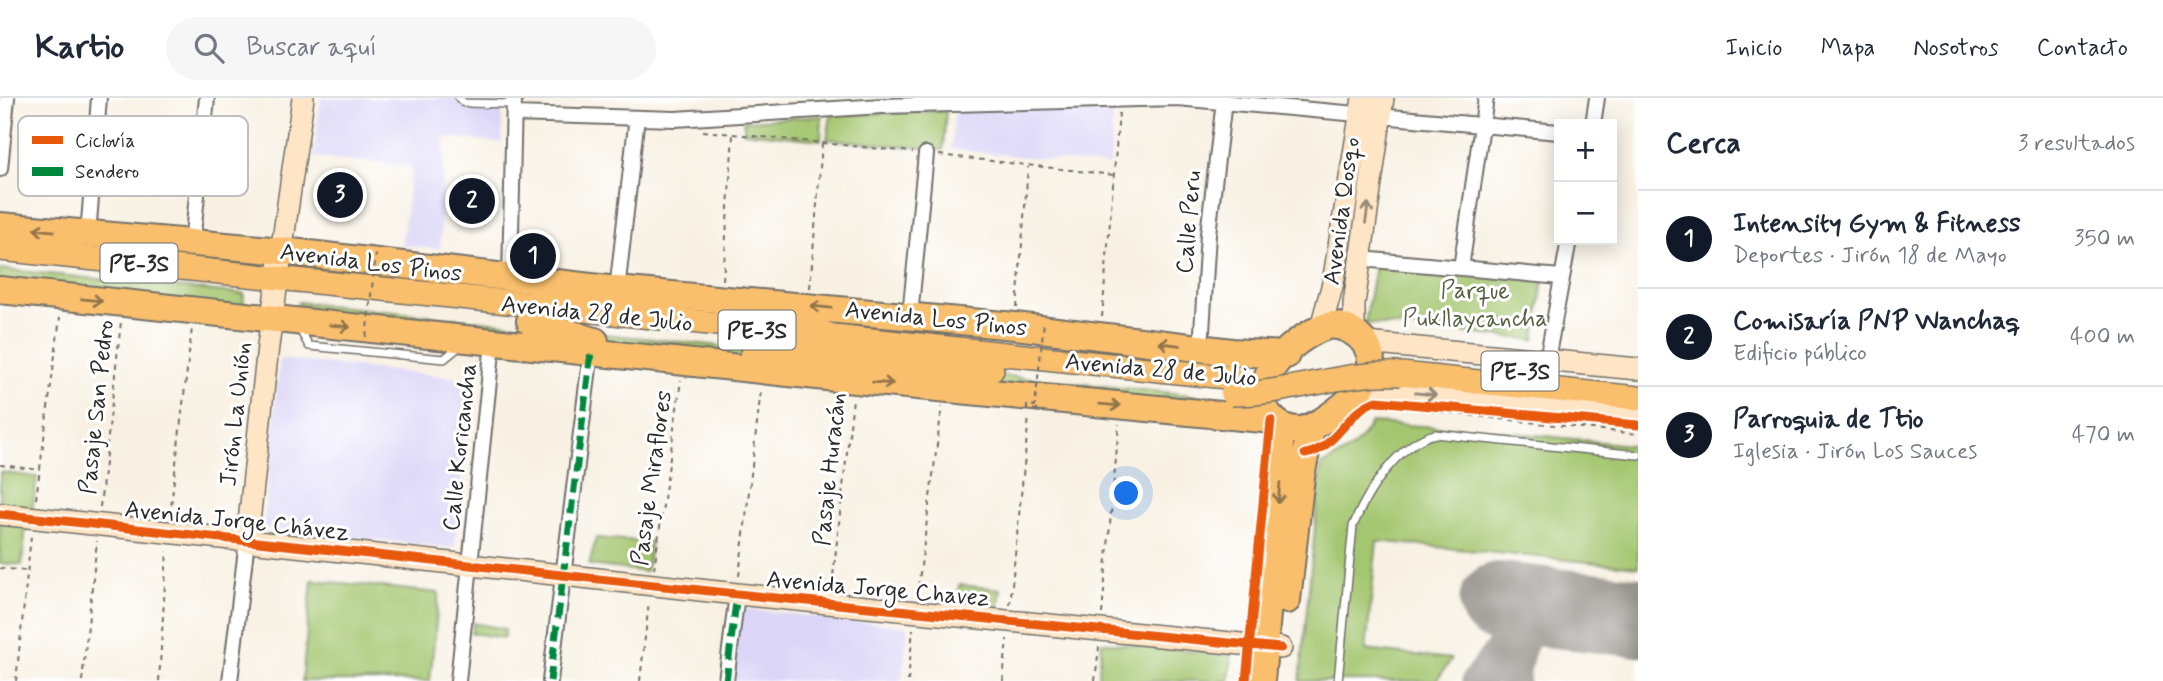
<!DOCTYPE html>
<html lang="es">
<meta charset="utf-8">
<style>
body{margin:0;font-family:Mynerve,sans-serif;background:#f6f6f7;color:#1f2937}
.controls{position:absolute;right:21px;top:21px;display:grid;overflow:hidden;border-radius:0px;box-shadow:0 4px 18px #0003}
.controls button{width:63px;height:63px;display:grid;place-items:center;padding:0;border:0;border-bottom:2px solid #e0e1e3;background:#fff;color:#1f2937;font:35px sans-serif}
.you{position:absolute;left:1127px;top:396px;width:24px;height:24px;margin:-18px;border:5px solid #fff;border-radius:50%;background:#1a73e8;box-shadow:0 0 0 10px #1a73e833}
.badge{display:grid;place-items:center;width:46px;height:46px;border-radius:50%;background:#111827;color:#fff;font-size:23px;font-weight:700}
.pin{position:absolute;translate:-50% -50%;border:4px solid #fff;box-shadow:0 2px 7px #0006}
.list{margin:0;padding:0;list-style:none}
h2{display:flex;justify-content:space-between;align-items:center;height:91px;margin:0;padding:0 28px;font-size:30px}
h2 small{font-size:23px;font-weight:400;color:#747a83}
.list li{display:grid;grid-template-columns:46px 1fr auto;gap:21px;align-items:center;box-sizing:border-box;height:98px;padding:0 28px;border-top:2px solid #e0e1e3}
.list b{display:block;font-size:26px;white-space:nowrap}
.list p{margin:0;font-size:23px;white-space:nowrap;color:#747a83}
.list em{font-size:23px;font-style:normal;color:#747a83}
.icon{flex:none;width:38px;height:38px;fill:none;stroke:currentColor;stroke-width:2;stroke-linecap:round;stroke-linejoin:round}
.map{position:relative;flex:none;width:1638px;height:583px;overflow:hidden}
header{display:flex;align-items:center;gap:42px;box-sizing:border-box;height:98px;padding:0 35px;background:#fff;border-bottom:2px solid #e0e1e3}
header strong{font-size:33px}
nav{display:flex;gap:38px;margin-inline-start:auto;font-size:24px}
.search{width:490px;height:63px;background:#f6f6f7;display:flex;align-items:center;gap:18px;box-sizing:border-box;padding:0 24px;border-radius:38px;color:#747a83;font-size:26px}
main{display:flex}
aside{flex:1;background:#fff}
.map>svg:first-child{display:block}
</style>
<header>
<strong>Kartio</strong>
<div class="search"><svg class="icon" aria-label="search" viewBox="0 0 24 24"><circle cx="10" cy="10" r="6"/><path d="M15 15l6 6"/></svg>Buscar aquí</div>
<nav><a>Inicio</a><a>Mapa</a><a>Nosotros</a><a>Contacto</a></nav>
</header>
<main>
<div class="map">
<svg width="1638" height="583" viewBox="0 0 1638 583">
<rect width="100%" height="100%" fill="#fff"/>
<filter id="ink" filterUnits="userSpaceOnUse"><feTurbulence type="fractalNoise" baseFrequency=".0143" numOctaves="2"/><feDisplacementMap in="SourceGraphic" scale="14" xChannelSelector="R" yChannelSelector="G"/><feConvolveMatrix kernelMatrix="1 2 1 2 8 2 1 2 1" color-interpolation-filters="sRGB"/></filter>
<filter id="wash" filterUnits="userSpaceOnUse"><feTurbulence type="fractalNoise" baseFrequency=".00686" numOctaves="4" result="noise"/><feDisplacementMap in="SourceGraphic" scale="28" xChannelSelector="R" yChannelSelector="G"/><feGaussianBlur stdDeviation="1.57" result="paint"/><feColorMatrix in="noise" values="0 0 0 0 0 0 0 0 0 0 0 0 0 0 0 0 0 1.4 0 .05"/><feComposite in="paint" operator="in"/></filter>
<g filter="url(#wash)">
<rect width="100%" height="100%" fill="#f8f1e3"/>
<path fill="#dbd6f7" d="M321 0H502V45L445 39 440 151 401 147 412 68 313 59Z
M1113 8 1110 68 951 51 955 13Z
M280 261 469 281 455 450 263 430Z
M736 510 908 529 902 583H728Z"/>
<path fill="#a4c66f" stroke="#68784d" stroke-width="2" d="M946 13 943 52 827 41 831 17Z
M822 18 821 42 744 34V23Z
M1375 167 1543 182 1535 242 1365 225Z
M0 171 244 196 243 210 0 184Z
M298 204 1228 301V310L296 215Z
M1371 325 1488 332 1638 348V469L1377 443 1366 552 1452 561 1436 583H1300L1321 367C1345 356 1359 349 1371 325Z
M0 374 37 379 32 414 0 410Z
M0 425 26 428 22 467 0 465Z
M596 440 651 444 646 474 589 467Z
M312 482 439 495 430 583H302Z
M959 487 1001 491 999 511 957 508Z
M473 525 505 531 504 540 471 535Z
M1102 544 1232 557 1229 583H1098Z"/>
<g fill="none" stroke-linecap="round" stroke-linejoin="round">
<path stroke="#928e87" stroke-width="33" d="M1478 583 1506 546 1523 535
M1513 583C1518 532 1534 514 1586 513"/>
<path stroke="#928e87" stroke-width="80" d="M1499 504 1638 519"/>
</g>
</g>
<g filter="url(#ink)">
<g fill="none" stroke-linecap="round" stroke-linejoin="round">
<g stroke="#73706b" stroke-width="10">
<path id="lane" d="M459 0 464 5 514 6
M299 230 309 248 444 261 460 248
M1338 583 1353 428C1367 394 1398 345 1435 336L1638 357"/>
</g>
<g stroke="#73706b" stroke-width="18">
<path id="street" d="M514 16 675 21 882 8 1177 0 1559 34
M1593 26 1597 0
M0 71 7 0
M88 137 99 0
M192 146 207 0
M1361 161 1561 179
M1461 170 1486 0
M510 180 514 0
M617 192 636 27
M910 218 926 56
M1201 250 1208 136 1224 3
M1547 262 1569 142
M230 583 247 443
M458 583 493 244
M550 583 591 254
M726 583 737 496"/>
</g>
<g stroke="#73706b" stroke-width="24">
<path id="secondary" d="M1321 229 1333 185 1363 0
M1354 233V206L1383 0
M1366 245 1638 271
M1358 292H1388L1638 317
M0 416 737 496 1281 550
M247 443 268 248 303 0"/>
</g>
<g stroke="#73706b" stroke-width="26">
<path id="primary" d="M0 151 1235 280
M796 253 992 272
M1401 276 1638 300"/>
</g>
<g stroke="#73706b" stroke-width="30">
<path id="highway" d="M0 128 283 153 617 192 1015 228 1232 254 1286 257
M0 192 855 282 1273 322
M531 208 593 199
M748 213 837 241
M530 223 595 243
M1332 227C1360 230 1382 256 1365 283 1356 300 1317 332 1298 332 1287 332 1277 326 1270 318 1242 283 1300 233 1332 227Z
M753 259 815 255
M1287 502 1301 378 1311 330
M1261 583 1280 373V327"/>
</g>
<path stroke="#73706b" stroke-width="2" stroke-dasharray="5 5" stroke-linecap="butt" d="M703 33 913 54
M939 57 1114 77
M723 182 733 37
M810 190 822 46
M1017 210 1028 69
M1102 219 1119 15
M1391 309 1638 336
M0 367 41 372
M36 401 60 219
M100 409 121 224
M170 416 192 230
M0 470 27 473
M654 471 681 282
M739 478 761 292
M832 487 853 301
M917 498 942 309
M1010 507 1029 318
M1102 516 1119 326
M16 583 31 438
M82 583 97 443
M159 583 167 453
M640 583 649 504
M908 583 913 531
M1003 583 1007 541
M1095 583 1099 549"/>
<use href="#lane" stroke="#fff" stroke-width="7"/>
<use href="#street" stroke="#fff" stroke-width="14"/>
<use href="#secondary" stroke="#fde5c5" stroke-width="21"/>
<use href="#primary" stroke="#f9bf6d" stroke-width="23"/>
<use href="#highway" stroke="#f9bf6d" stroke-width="26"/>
<g stroke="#73706b" stroke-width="26" stroke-linecap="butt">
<path id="primary-bridge" d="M1232 296C1290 296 1343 273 1401 276"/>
</g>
<path stroke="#73706b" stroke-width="2" stroke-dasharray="5 5" stroke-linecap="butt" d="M366 239 376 156
M1038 312 1027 311V307L1035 308 1044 224"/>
<use href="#primary-bridge" stroke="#f9bf6d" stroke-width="23"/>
<path stroke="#00873e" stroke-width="7" stroke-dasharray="14 7" stroke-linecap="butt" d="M550 583 591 254
M726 583 737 496"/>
<g stroke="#fff" stroke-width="13">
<path id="cycleway" d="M1305 356C1336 352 1348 310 1377 303L1638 327
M0 416 737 496 1281 550
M1246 583 1271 322"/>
</g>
<use href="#cycleway" stroke="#e8590c" stroke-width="9"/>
</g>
<defs><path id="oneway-shaft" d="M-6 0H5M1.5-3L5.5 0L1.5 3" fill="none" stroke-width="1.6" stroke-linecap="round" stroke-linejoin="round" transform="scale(1.75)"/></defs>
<g stroke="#948878">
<use href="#oneway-shaft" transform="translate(1367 115) rotate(-82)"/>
<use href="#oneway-shaft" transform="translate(1426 296) rotate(6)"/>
</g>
<g stroke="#92754c">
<use href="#oneway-shaft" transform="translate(44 132) rotate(-174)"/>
<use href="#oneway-shaft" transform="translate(92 202) rotate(6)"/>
<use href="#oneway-shaft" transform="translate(821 209) rotate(-174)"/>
<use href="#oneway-shaft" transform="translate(340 228) rotate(6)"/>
<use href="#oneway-shaft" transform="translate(1169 246) rotate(-173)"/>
<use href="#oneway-shaft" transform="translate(883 285) rotate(5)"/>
<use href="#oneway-shaft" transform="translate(1110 307) rotate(5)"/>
<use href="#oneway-shaft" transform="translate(1279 395) rotate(95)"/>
</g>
</g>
<g text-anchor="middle" stroke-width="6" stroke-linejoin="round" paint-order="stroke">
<g fill="#fff" stroke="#6b6b6b" stroke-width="2">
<rect x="100.5" y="145.5" width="77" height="39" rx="5"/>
<rect x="718.5" y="212.5" width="77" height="39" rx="5"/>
<rect x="1481.5" y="253.5" width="77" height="39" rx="5"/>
</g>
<g font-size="23" font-weight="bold" fill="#2b2b2b">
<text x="139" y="173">PE-3S</text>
<text x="757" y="240">PE-3S</text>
<text x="1520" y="281">PE-3S</text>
</g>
<g font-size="24" fill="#2b2b2b" stroke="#fff">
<text transform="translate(1341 113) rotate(-82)" y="8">Avenida Qosqo</text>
<text transform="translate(1188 124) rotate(-85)" y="8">Calle Peru</text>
<text transform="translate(371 164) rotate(7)" y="8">Avenida Los Pinos</text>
<text transform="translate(597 215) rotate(6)" y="8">Avenida 28 de Julio</text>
<text transform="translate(936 220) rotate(6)" y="8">Avenida Los Pinos</text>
<text transform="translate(1161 271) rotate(5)" y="8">Avenida 28 de Julio</text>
<text transform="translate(96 309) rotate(-84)" y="8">Pasaje San Pedro</text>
<text transform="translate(235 316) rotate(-84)" y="8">Jirón La Unión</text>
<text transform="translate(459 349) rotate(-84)" y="8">Calle Koricancha</text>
<text transform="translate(829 371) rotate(-84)" y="8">Pasaje Huracán</text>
<text transform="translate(651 380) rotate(-82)" y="8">Pasaje Miraflores</text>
<text transform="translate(237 422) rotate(6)" y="8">Avenida Jorge Chávez</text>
<text transform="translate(878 490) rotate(5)" y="8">Avenida Jorge Chavez</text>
</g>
<g font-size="24" fill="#556143" stroke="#fff">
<text x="1475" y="200">Parque<tspan x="1475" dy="28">Pukllaycancha</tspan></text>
</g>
</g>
<rect x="18" y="18" width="230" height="80" rx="10" fill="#fff" stroke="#bfbfbf" stroke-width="2"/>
<rect x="32" y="38" width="31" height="8" fill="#e8590c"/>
<rect x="32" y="69" width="31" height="9" fill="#00873e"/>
<g font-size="19" fill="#2b2b2b">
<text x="75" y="49">Ciclovía</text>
<text x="75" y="80">Sendero</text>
</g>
</svg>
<div class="controls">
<button>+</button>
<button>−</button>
</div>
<div class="you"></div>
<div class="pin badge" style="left:533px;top:158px">1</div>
<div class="pin badge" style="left:472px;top:103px">2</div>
<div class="pin badge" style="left:340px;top:97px">3</div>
</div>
<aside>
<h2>Cerca<small>3 resultados</small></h2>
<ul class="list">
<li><span class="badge">1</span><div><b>Intensity Gym &amp; Fitness</b><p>Deportes · Jirón 18 de Mayo</p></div><em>350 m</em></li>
<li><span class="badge">2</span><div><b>Comisaría PNP Wanchaq</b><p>Edificio público</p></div><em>400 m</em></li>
<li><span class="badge">3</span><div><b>Parroquia de Ttio</b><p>Iglesia · Jirón Los Sauces</p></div><em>470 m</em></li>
</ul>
</aside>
</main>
